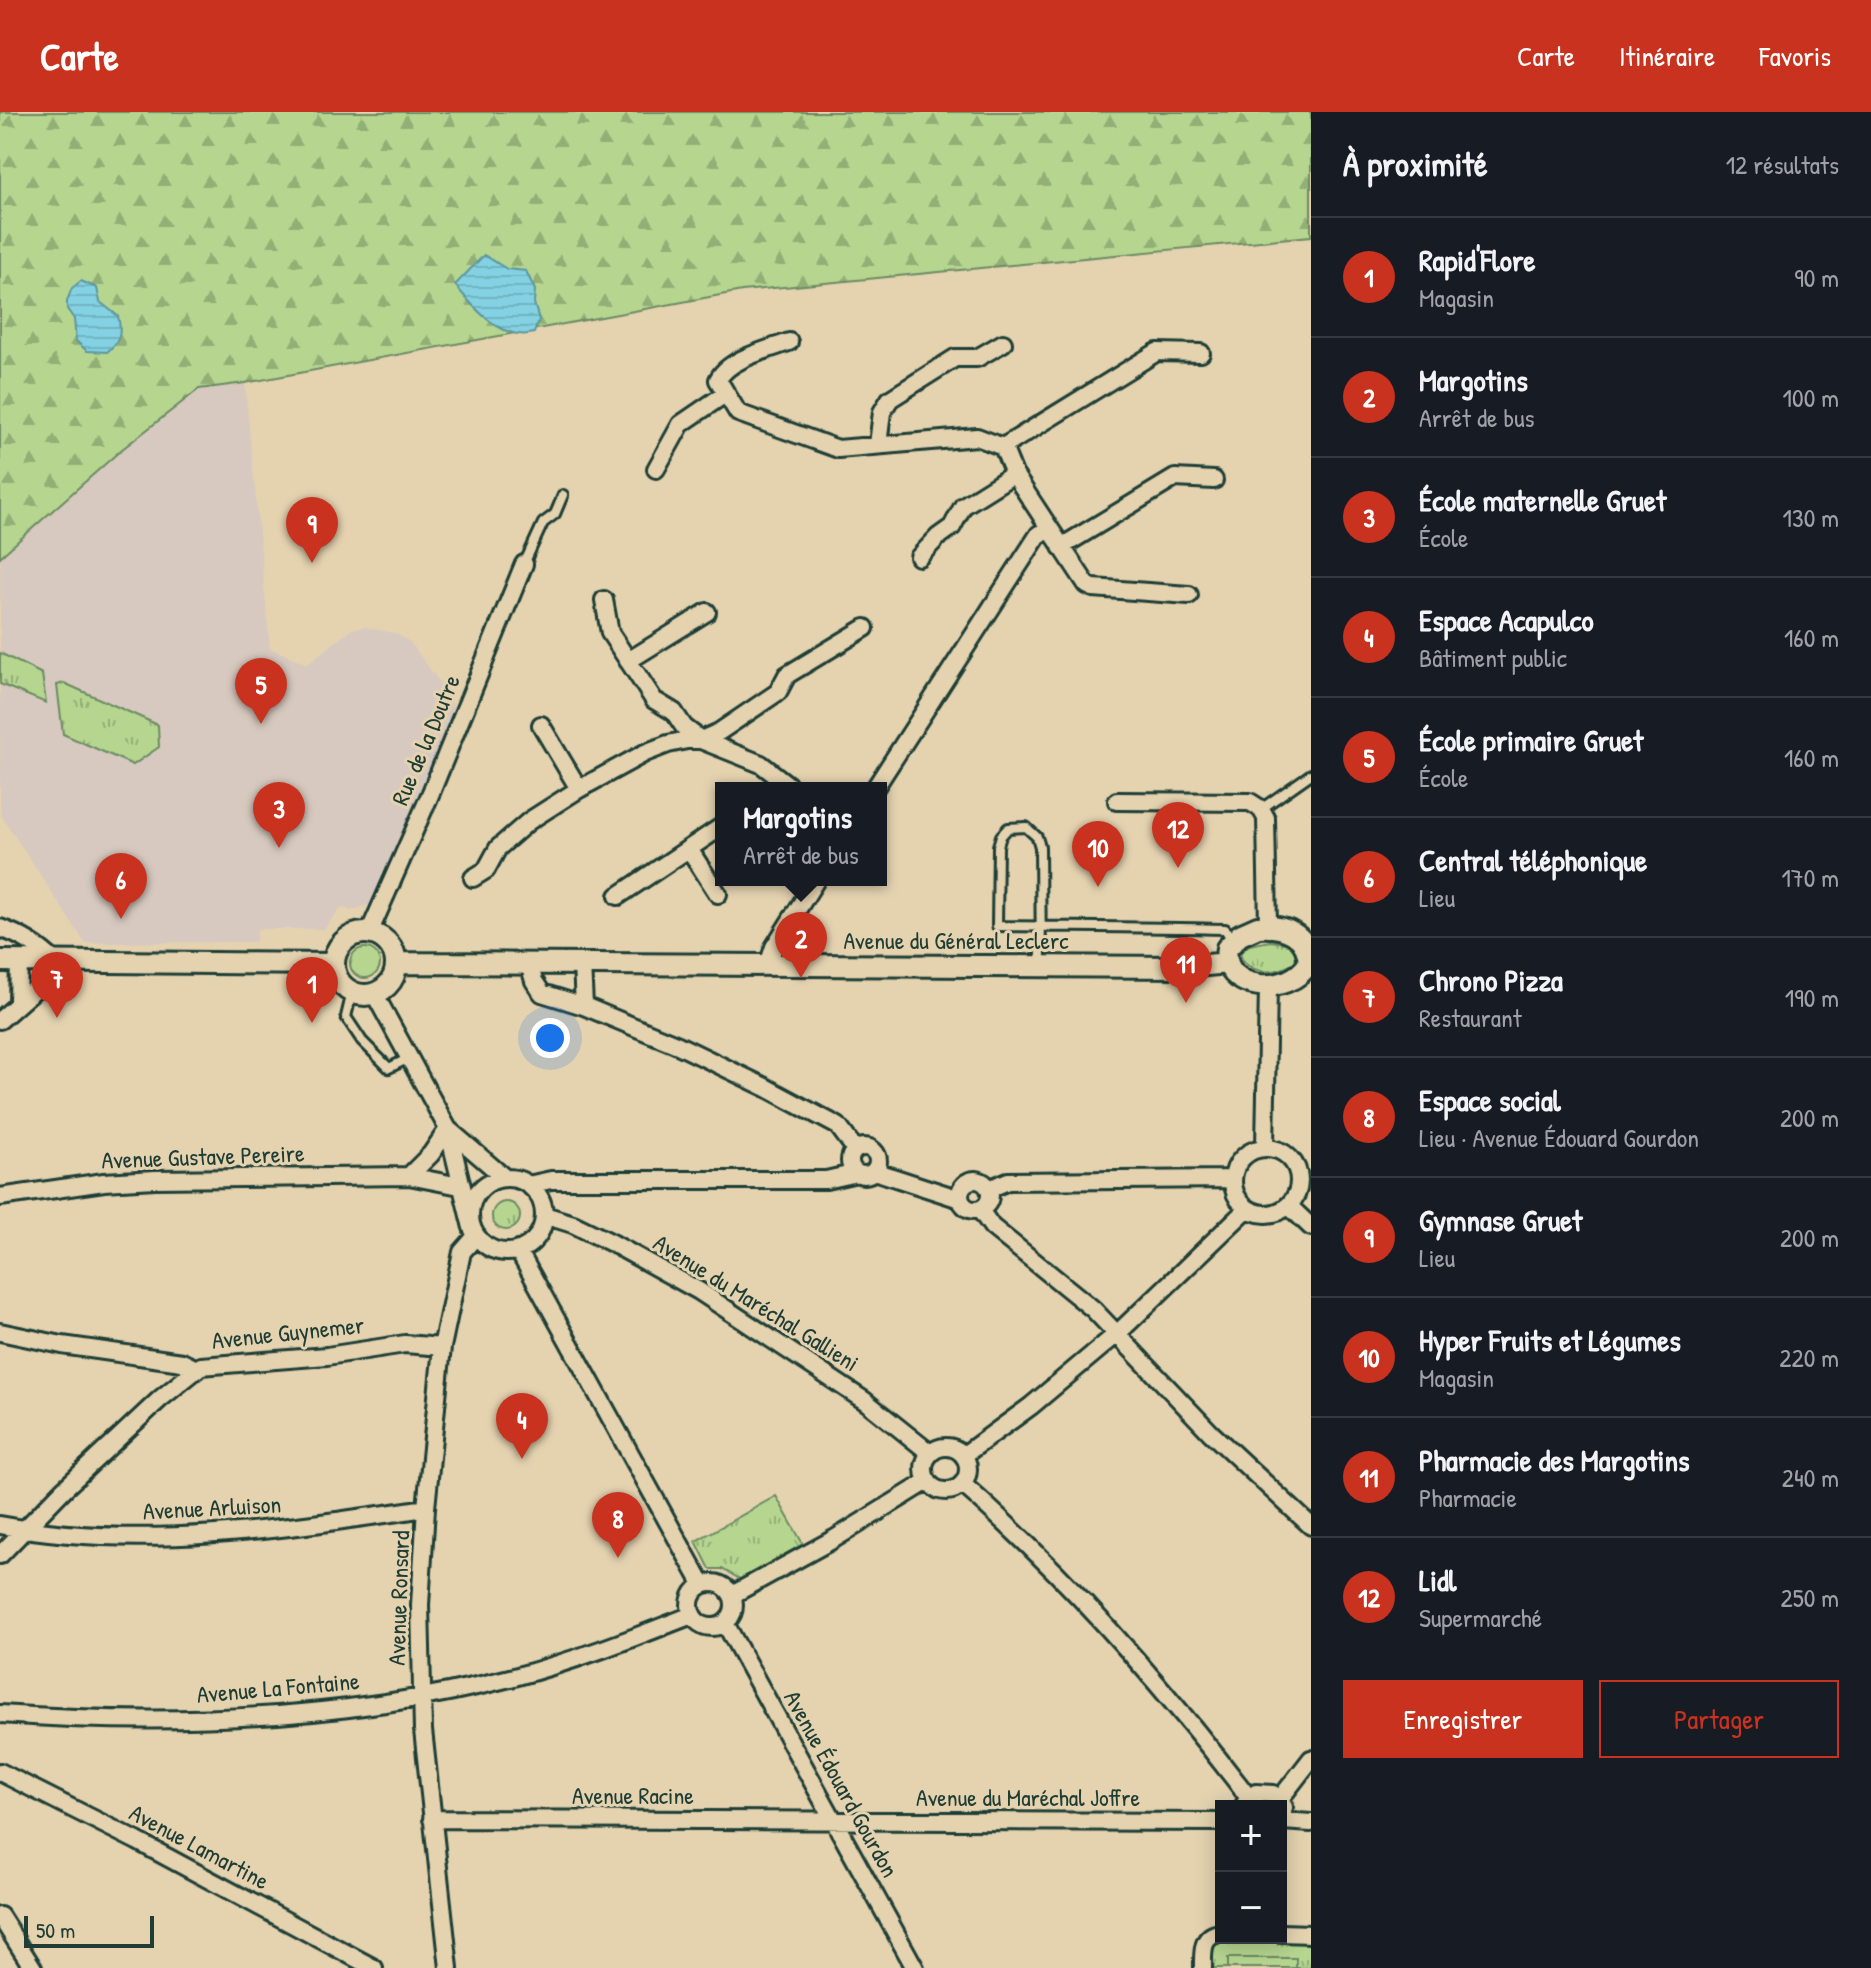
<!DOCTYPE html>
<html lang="fr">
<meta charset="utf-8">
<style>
body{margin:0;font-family:"Patrick Hand",sans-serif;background:#20242c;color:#f1f3f6}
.controls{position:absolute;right:24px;bottom:24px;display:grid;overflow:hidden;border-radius:0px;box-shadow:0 4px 20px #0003}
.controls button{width:72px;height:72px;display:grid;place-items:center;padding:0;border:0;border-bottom:2px solid #363941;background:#171b24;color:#f1f3f6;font:40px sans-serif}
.scale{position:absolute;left:24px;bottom:20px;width:130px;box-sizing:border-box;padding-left:8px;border:4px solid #1f3d34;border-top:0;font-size:22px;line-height:28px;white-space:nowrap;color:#1f3d34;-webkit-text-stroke:6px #e5d3b0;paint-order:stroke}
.you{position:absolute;left:550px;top:926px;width:28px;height:28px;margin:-20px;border:6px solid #fff;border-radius:50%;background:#1a73e8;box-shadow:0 0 0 12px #1a73e833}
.badge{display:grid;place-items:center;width:52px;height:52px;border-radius:50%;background:#c8321e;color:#fff;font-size:26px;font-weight:700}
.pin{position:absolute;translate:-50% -66px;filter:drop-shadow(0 2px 4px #0008)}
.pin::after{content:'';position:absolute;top:42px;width:28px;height:24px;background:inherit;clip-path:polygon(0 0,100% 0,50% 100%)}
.popup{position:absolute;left:715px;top:670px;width:172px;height:104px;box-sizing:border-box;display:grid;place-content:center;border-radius:0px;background:#171b24;filter:drop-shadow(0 2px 6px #0005);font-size:26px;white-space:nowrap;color:#9ea1a6}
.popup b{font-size:30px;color:#f1f3f6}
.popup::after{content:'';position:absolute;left:50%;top:100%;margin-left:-16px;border:16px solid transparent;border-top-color:#171b24}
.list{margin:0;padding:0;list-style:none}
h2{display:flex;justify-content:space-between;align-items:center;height:104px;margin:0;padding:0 32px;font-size:34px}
h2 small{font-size:26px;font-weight:400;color:#9ea1a6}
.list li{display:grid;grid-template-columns:52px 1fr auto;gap:24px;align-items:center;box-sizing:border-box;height:120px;padding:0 32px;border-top:2px solid #363941}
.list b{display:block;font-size:30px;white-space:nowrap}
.list p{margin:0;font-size:26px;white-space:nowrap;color:#9ea1a6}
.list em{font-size:26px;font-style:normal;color:#9ea1a6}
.actions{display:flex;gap:16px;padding:24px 32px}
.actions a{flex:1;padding:18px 0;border:2px solid #c8321e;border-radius:0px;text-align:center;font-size:28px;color:#c8321e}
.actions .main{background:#c8321e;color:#fff}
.map{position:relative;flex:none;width:1311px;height:1856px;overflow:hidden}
header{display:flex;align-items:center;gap:48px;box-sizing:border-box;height:112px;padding:0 40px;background:#c8321e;color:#fff}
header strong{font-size:38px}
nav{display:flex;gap:44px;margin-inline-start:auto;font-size:28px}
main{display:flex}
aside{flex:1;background:#171b24}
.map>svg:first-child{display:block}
</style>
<header>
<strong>Carte</strong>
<nav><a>Carte</a><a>Itinéraire</a><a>Favoris</a></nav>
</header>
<main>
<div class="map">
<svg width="1311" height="1856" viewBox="0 0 1311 1856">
<defs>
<pattern id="grass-tufts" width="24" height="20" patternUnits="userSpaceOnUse" patternTransform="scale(2)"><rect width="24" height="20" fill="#b6d690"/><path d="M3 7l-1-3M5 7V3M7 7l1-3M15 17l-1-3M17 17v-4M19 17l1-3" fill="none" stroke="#93af76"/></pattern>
<pattern id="forest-firs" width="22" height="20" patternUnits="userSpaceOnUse" patternTransform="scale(2)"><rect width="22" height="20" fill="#b6d690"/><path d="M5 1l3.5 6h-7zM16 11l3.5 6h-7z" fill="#93af76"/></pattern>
<pattern id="water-rules" width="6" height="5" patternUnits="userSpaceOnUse" patternTransform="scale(2)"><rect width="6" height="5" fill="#83d1e2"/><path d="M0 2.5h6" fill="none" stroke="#71b4c2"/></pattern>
</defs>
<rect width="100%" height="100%" fill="#e5d3b0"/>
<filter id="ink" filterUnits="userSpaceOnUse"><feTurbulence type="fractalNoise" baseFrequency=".0125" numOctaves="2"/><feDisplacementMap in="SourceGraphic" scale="16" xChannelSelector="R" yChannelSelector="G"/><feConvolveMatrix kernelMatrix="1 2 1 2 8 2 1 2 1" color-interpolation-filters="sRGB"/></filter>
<g filter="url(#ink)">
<path fill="#d7c9bf" d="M245 271 270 536 307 552 352 517 364 515 395 521 410 530 446 579 454 596 450 619 374 791 351 799 341 795 324 817H257L256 830 85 831 0 702V445L121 338 198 277Z"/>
<path fill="url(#grass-tufts)" stroke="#6a8a62" stroke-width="2" d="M0 541 42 562 46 591 0 572Z
M64 571 158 613 159 635 133 653 63 622 57 573Z
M1270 829 1285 831 1296 838 1295 850C1277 862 1260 864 1243 850L1240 841 1249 833Z
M350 851a15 15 0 1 1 30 0a15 15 0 1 1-30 0Z
M492 1104a14 14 0 1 1 28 0a14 14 0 1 1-28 0Z
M776 1384 803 1432 740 1467 722 1457H710L696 1429Z
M1311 1822V1856H1203L1204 1831C1238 1821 1276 1827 1311 1822Z"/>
<path fill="url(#forest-firs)" stroke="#6a8a62" stroke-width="2" d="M0 0H1311V124L742 179 245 271 199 277 121 338 0 445Z"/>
<path fill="#b6d690" stroke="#6a8a62" stroke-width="2" d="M1228 1846H1296V1856H1228Z"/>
<path fill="url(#water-rules)" stroke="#5b969c" stroke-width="2" d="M484 143 507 157 526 159 535 178 534 191 539 208 534 221C502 230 473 195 455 173Z
M81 169 97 176 100 190 118 204C122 220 120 230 107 240L87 239 76 229 74 207 67 197V189L72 176Z"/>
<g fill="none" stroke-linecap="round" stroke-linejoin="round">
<g stroke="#1f3d34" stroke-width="14">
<path id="service" d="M524 452 543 411 555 402 563 383
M1261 697 1311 662
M1041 853 1040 735 1037 725 1026 715 1008 716 1001 724 998 734 997 814C1073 815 1149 815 1225 817L1232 828
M352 880 346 905 362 929 389 956 409 946"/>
</g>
<g stroke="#1f3d34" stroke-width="22">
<path id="minor" d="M789 230C767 238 728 247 718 268L738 301 838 337 977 325 1003 335 1014 362 1087 473 1093 476 1189 483
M878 333 882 300 890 287 955 246H977L1003 231
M1003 335 1157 240 1201 241
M656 357 681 312 725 282
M1061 435 1175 366 1214 368
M919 445 938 425 952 415 963 394 1014 362
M604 488 610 521 654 588 674 600 684 615 701 628 761 652 792 676
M628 549 707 500
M541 613 579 677
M875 676 1039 422 1050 419
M1117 689 1250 690 1261 697 1266 706 1268 814
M689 737 718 782
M473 766 486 758 498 736 529 709 579 677 645 641 668 632 687 628H701L719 620 778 580 787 563 865 516
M618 784 721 715
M0 816C21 823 39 834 55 850L42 871 0 908
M369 821 430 683 524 452
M529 852 534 869 542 881 584 894 678 933 765 975 838 1014 855 1037
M582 852 584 894
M768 853 774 835 816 768
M374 881 448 1017 470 1108
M18 889 19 850
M448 1017 505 1066
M850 1049a14 14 0 1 1 28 0a14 14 0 1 1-28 0Z
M1265 1035 1268 875
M1233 1069a33 33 0 1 1 66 0a33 33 0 1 1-66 0Z
M874 1059 960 1087
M409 1064 431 1042 448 1017
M470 1103a37 37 0 1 1 74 0a37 37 0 1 1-74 0Z
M960 1083a15 15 0 1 1 30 0a15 15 0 1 1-30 0Z
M528 1073 551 1068H826L857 1061
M989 1077 1008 1069 1233 1067
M0 1085 104 1070 155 1067 409 1064 460 1074
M1289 1094 1311 1115
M980 1098 992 1115 1093 1197 1211 1321 1311 1414
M544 1103 573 1112 612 1131 699 1179 865 1289 930 1341
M518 1138 702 1472
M0 1220 62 1233 182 1250 196 1257
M924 1357a22 22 0 1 1 44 0a22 22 0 1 1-44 0Z
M964 1343 1031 1294 1118 1221 1247 1097
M962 1372C985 1391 1007 1413 1029 1434 1109 1512 1181 1597 1249 1686
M0 1413C140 1439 286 1417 426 1396
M0 1443 64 1377 160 1287 201 1254 327 1244 405 1232 442 1235
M690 1493a22 22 0 1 1 44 0a22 22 0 1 1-44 0Z
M732 1483 834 1427 928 1369
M725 1511 915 1856
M0 1602C169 1614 349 1608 514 1565 575 1549 633 1526 692 1503
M0 1660 137 1729 374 1856
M1280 1687 1311 1647
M1244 1693 1256 1681 1273 1682 1284 1695 1281 1711
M432 1707 1221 1710
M1283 1709 1311 1711
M0 1804 33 1856
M1281 1821 1311 1822
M449 1856 423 1618 420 1493 426 1396 442 1235 462 1140 476 1124
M1203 1856C1203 1840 1201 1823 1221 1821"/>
</g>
<g stroke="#1f3d34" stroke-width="26">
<path id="tertiary" d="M1258 815C1285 813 1308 822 1309 851 1288 886 1220 879 1227 836L1240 823Z
M334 852a31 31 0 1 1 62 0a31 31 0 1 1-62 0Z
M0 849 334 852
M396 851 1186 855 1228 851"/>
</g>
<use href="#service" stroke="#e5d3b0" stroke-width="8"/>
<use href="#minor" stroke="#e5d3b0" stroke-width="16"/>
<use href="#tertiary" stroke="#e5d3b0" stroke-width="20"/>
</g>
</g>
<g text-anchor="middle" stroke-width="6" stroke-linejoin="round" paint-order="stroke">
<g font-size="24" fill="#1f3d34" stroke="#e5d3b0">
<text transform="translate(426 628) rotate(-67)" y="8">Rue de la Doutre</text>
<text x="956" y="837">Avenue du Général Leclerc</text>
<text transform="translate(203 1045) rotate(-2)" y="8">Avenue Gustave Pereire</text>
<text transform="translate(756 1191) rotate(32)" y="8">Avenue du Maréchal Gallieni</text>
<text transform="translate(288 1221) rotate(-6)" y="8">Avenue Guynemer</text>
<text transform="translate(212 1396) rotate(-3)" y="8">Avenue Arluison</text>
<text transform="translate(399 1486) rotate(-88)" y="8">Avenue Ronsard</text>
<text transform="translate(278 1576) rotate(-5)" y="8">Avenue La Fontaine</text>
<text transform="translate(841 1672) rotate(61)" y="8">Avenue Édouard Gourdon</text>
<text x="633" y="1692">Avenue Racine</text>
<text x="1028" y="1694">Avenue du Maréchal Joffre</text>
<text transform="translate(199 1735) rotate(28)" y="8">Avenue Lamartine</text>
</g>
</g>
</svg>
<div class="controls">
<button>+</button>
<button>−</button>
</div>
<div class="scale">50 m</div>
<div class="you"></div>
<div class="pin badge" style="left:312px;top:911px">1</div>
<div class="pin badge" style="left:801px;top:866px">2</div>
<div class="popup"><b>Margotins</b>Arrêt de bus</div>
<div class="pin badge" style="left:279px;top:736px">3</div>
<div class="pin badge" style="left:522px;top:1347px">4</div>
<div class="pin badge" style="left:261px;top:612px">5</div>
<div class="pin badge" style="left:121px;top:807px">6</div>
<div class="pin badge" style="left:57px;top:906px">7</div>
<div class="pin badge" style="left:618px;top:1446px">8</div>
<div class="pin badge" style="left:312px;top:451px">9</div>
<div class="pin badge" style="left:1098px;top:775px">10</div>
<div class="pin badge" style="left:1186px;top:891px">11</div>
<div class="pin badge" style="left:1178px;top:756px">12</div>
</div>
<aside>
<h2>À proximité<small>12 résultats</small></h2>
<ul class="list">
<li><span class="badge">1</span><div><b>Rapid'Flore</b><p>Magasin</p></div><em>90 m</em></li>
<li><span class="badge">2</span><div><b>Margotins</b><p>Arrêt de bus</p></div><em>100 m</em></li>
<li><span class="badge">3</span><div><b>École maternelle Gruet</b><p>École</p></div><em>130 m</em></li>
<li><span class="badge">4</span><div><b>Espace Acapulco</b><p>Bâtiment public</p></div><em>160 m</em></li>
<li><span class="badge">5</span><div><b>École primaire Gruet</b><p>École</p></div><em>160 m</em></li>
<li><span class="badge">6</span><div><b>Central téléphonique</b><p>Lieu</p></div><em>170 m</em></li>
<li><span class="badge">7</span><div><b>Chrono Pizza</b><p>Restaurant</p></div><em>190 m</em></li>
<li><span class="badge">8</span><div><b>Espace social</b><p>Lieu · Avenue Édouard Gourdon</p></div><em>200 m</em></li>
<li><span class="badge">9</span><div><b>Gymnase Gruet</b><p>Lieu</p></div><em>200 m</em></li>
<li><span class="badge">10</span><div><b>Hyper Fruits et Légumes</b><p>Magasin</p></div><em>220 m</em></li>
<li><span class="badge">11</span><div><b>Pharmacie des Margotins</b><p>Pharmacie</p></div><em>240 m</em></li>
<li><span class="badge">12</span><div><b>Lidl</b><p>Supermarché</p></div><em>250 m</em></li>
</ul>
<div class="actions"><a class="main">Enregistrer</a><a>Partager</a></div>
</aside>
</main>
